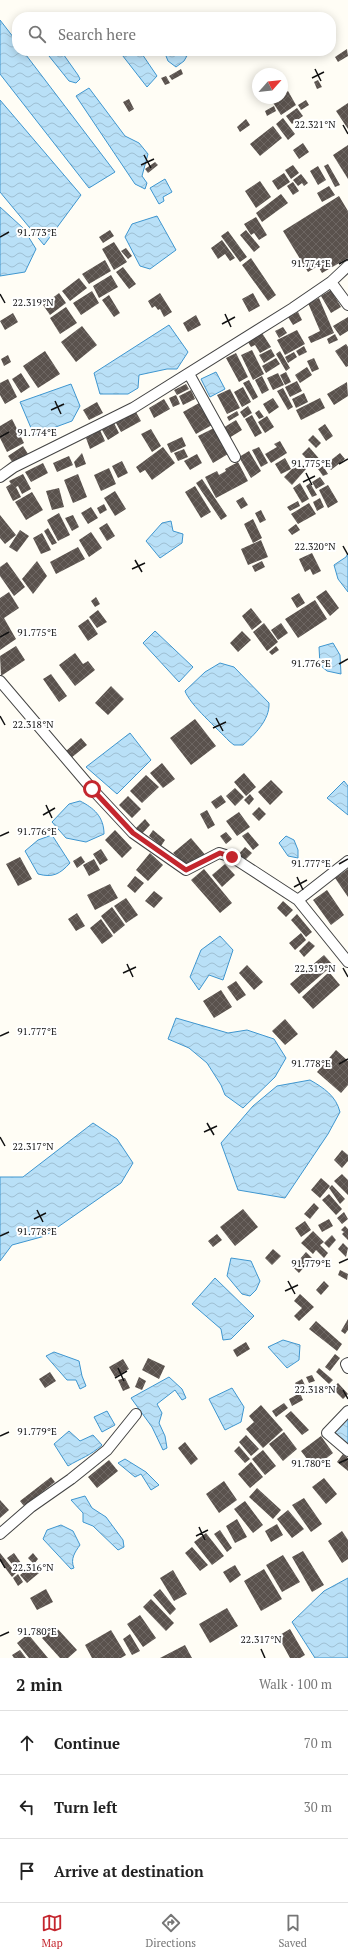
<!DOCTYPE html>
<meta charset="utf-8">
<style>
body{margin:0;font-family:"PT Serif",serif;background:#f2f2f2;color:#222}
.compass{position:absolute;left:252px;top:68px;width:36px;height:36px;border-radius:50%;background:#fff;box-shadow:0 2px 10px #0003;rotate:63deg}
.stop{position:absolute;width:12px;height:12px;margin:-9px;border:3px solid #c4262e;border-radius:50%;background:#fff}
.stop.end{background:#c4262e;border-color:#fff;box-shadow:0 1px 4px #0008}
.list{margin:0;padding:0;list-style:none}
h2{display:flex;justify-content:space-between;align-items:center;height:52px;margin:0;padding:0 16px;font-size:17px}
h2 small{font-size:13px;font-weight:400;color:#767676}
.list li{display:grid;grid-template-columns:26px 1fr auto;gap:12px;align-items:center;box-sizing:border-box;height:64px;padding:0 16px;border-top:1px solid #e0e0e0}
.list b{display:block;font-size:15px;white-space:nowrap}
.list em{font-size:13px;font-style:normal;color:#767676}
.icon{flex:none;width:22px;height:22px;fill:none;stroke:currentColor;stroke-width:2;stroke-linecap:round;stroke-linejoin:round}
.map{position:relative;flex:none;width:348px;height:1658px;overflow:hidden}
.search{position:absolute;background:#fff;box-shadow:0 2px 10px #0003;left:12px;right:12px;top:12px;height:44px;display:flex;align-items:center;gap:10px;box-sizing:border-box;padding:0 14px;border-radius:16px;color:#767676;font-size:15px}
.sheet{height:244px;background:#fff}
nav{display:flex;justify-content:space-around;align-items:center;box-sizing:border-box;height:56px;border-top:1px solid #e0e0e0;background:#fff;font-size:11px;color:#767676}
nav a{display:grid;justify-items:center;gap:2px}
nav .on{color:#c4262e}
.map>svg:first-child{display:block}
</style>
<div class="map">
<svg width="348" height="1658" viewBox="0 0 348 1658">
<defs>
<pattern id="water-waves" width="16" height="10" patternUnits="userSpaceOnUse"><rect width="16" height="10" fill="#b9e0f7"/><path d="M0 5q4-4 8 0t8 0" fill="none" stroke="#9ebfd3"/></pattern>
<pattern id="building-cross-hatch" width="8" height="8" patternUnits="userSpaceOnUse"><rect width="8" height="8" fill="#5a524d"/><path d="M0 0l8 8M0 8l8-8" fill="none" stroke="#6d6662"/></pattern>
</defs>
<rect width="100%" height="100%" fill="#fffdf5"/>
<path fill="url(#water-waves)" stroke="#3f96cf" d="M0 20 17 42V51H23L115 172 89 188 0 74Z
M45 51H61L78 75 80 79 76 83 69 81Z
M119 51H140L157 76 147 87Z
M164 51H187L188 54 184 61 176 67 168 61Z
M89 88 125 136 139 143 148 154 142 176 147 183 145 189 135 184 76 96Z
M0 100 81 195 44 245 0 192Z
M165 179 172 192 163 197 164 201 159 204 150 188Z
M0 207 23 228 36 249 25 272 0 276Z
M157 216 176 250 150 269 140 266 125 237 132 224Z
M169 325 188 352 177 369H167L139 375 138 388 128 394H100L94 373Z
M216 372 225 389 210 397 201 379Z
M71 384 80 406 72 421 34 435 20 402Z
M171 521 173 531 183 534 182 543 160 558 146 541 162 523Z
M348 553V592L338 579 334 565 346 557Z
M155 631 193 667 179 682 143 643Z
M333 643 340 655 341 674 327 671 320 665 319 647Z
M220 663 234 667 269 703C270 720 254 735 243 745H234L229 741C218 729 190 705 185 691L205 672Z
M130 733 151 760 117 794 86 767Z
M344 781 348 786V815L327 798Z
M80 801C94 808 104 817 104 834L86 842 66 838 52 822 69 804Z
M52 835 70 863C60 874 53 878 38 874L25 851 38 840Z
M286 836 294 840 298 850V858L288 856 279 843Z
M220 936 233 950 223 980 209 975 199 990 190 977 201 950Z
M176 1018 228 1033 247 1030 274 1039 286 1058 275 1077 243 1108 225 1095 221 1085 207 1063 189 1048 168 1039Z
M310 1080C324 1088 336 1096 340 1112L328 1134 285 1198 238 1190 221 1143 253 1106 277 1086Z
M93 1123 117 1139 133 1163 121 1183 45 1236 12 1245 0 1261V1177H23Z
M231 1258 251 1261 260 1281 256 1290 250 1296 242 1294 227 1276Z
M215 1278 254 1316 231 1339 223 1340 221 1329 192 1304Z
M283 1340 300 1345 299 1360 287 1368 268 1347Z
M54 1352 79 1361 82 1376 86 1386 80 1389 76 1380H67L46 1356Z
M169 1377 182 1389 186 1398 182 1400 175 1390 157 1404 162 1413 159 1423 165 1436 167 1448 163 1450 152 1427 131 1398Z
M232 1388 244 1407 241 1422 225 1430 209 1399Z
M107 1411 115 1425 102 1432 94 1417Z
M348 1414V1448L334 1431Z
M69 1431 80 1441 93 1435 102 1445C90 1456 81 1458 68 1466L54 1444Z
M125 1459 146 1472 159 1485 151 1490 141 1474 135 1477 118 1463Z
M85 1496 92 1508 106 1517 123 1540 124 1547 118 1550 93 1526 83 1522V1513L71 1500Z
M61 1525 73 1531 80 1545C75 1552 70 1559 74 1568L71 1569 43 1539 47 1530Z
M348 1578V1658H315L292 1622 324 1591Z"/>
<path fill="url(#building-cross-hatch)" d="M347 49 348 56 338 62 335 57Z
M181 69 183 74 172 80 169 76Z
M166 76 170 83 165 85 161 78Z
M318 80 322 87 317 89 314 82Z
M288 91 296 105 281 115 272 101 277 98H282V95Z
M129 99 134 109 129 112 123 102Z
M306 100 309 105 301 110 298 105Z
M348 103V129L336 111Z
M274 106 276 111 267 116 265 111Z
M297 108 303 116 292 124 286 116Z
M283 118 295 134 288 140 276 124Z
M246 119 250 125 240 132 237 127Z
M273 126 282 138 260 156 250 144Z
M303 143 309 152 299 159 293 150Z
M348 145V179L333 155Z
M155 162 158 165 148 173 145 169Z
M328 164 340 185 335 187 324 166Z
M293 165 299 173 291 179 285 170Z
M318 166 326 180 318 185 310 171Z
M284 173 290 182 278 190 272 181Z
M301 174 308 183 304 186 302 183 298 186 293 180Z
M260 181 271 197 256 208 245 191Z
M293 182 299 191 293 195 287 186Z
M329 186 335 195 322 202 317 193Z
M281 194 288 203 262 222 256 213Z
M339 196 348 211V258L322 273 318 266 308 272 283 231Z
M256 217 267 235 259 240 254 233 251 235 244 224Z
M110 230 114 236 103 243 99 237Z
M246 230 260 247 254 252 240 235Z
M228 231 247 257 240 262 221 236Z
M222 240 235 258 230 261 225 254 218 259 211 248Z
M114 242 127 262 114 270 102 249Z
M126 248 132 256 128 259 121 251Z
M251 258 276 295 268 301 242 265Z
M105 260 111 271 89 284 82 274Z
M123 267 136 284 129 289 116 272Z
M111 275 118 287 99 298 93 286Z
M79 278 87 288 70 301 62 291Z
M331 290 341 307 331 313 321 296Z
M92 291 99 303 81 315 73 303Z
M59 293 66 303 50 315 43 305Z
M160 293 172 312 164 317 160 309 158 310 155 306 152 308 148 301Z
M253 293 260 306 249 312 242 299Z
M109 295 120 313 114 317 102 300Z
M319 298 334 333 311 343 308 337 320 331 308 303Z
M66 307 77 323 60 334 50 318Z
M298 312 302 320 293 325 288 317Z
M13 313 18 322 5 330 0 321Z
M196 315 201 325 188 332 183 323Z
M348 317V331L340 336 333 326Z
M82 326 97 345 76 362 61 342Z
M283 327 287 333 279 338 275 331Z
M297 330 305 344 285 355 277 340Z
M262 333 271 347 260 353 255 345 251 347 248 342Z
M335 334 338 340 329 344 327 339Z
M346 344 348 347V366L346 367 335 351Z
M304 346 307 352 299 356 296 351Z
M271 349 275 356 264 363 259 355Z
M252 350 264 374 253 380 241 355Z
M45 351 60 374 38 388 23 366Z
M280 351 290 368 286 371 276 354Z
M294 352 297 357 288 363 285 357Z
M236 353 248 377 239 382 226 358Z
M8 355 11 362 4 366 1 359Z
M276 358 280 364 266 373 262 366Z
M314 358 319 369 312 372 307 361Z
M307 367 312 375 300 383 295 375Z
M286 372 291 382 285 385 280 375Z
M21 373 30 387 21 393 12 379Z
M278 373 284 385 273 390 267 378Z
M262 376 269 390 262 394 255 380Z
M8 379 17 397 5 404 0 395V383Z
M249 380 258 397 253 400 243 383Z
M297 381 302 391 290 397 285 387Z
M347 382 348 396 334 405 327 394Z
M186 384 189 389 177 395 174 390Z
M243 387 251 402 242 407 234 392Z
M283 388 293 407 288 410 277 391Z
M230 389 240 408 227 414 217 395Z
M191 390 195 399 183 405 179 396Z
M304 393 308 402 296 408 292 399Z
M176 395 180 404 173 407 169 398Z
M273 398 279 407 269 414 263 404Z
M320 398 325 408 301 420 296 410Z
M164 399 170 409 154 418 149 408Z
M97 402 103 413 89 420 83 410Z
M199 403 212 425 196 434 183 412Z
M248 406 252 413 244 418 240 412Z
M259 410 264 417 259 419 255 413Z
M237 411 239 415 229 421 227 417Z
M136 412 141 421 121 432 116 423Z
M252 415 262 433 255 437 245 419Z
M267 416 274 427 265 433 258 422Z
M12 419 24 443 7 452 0 438V426Z
M236 420 242 430 229 438 223 428Z
M114 423 119 433 108 440 102 430Z
M325 424 333 436 326 441 318 429Z
M214 428 228 454 213 463 198 436Z
M151 429 161 446 152 452 141 434Z
M100 430 105 441 90 449 86 438Z
M313 435 321 443 316 448 308 440Z
M182 437 186 446 171 453 167 444Z
M280 441 287 453 271 463 265 454 277 447 274 444Z
M23 446 28 454 13 463 8 456Z
M163 447 175 463 152 480 145 470 140 473 136 467Z
M259 447 268 463 261 467 252 450Z
M309 447 322 462 315 468 302 454Z
M184 449 188 457 178 461 174 453Z
M249 451 261 471 251 478 239 457Z
M82 453 86 464 76 468 74 462Z
M340 453 345 459 331 470 326 464Z
M197 454 202 463 190 470 184 461Z
M69 456 73 465 57 472 53 463Z
M285 458 291 469 281 474 275 464Z
M122 461 128 473 118 478 112 466Z
M238 462 248 481 216 498 205 477 217 471 219 475 226 471 225 469Z
M299 462 306 469 292 485 284 477Z
M43 463 48 473 31 482 25 472Z
M323 466 328 474 323 476 318 469Z
M109 468 116 484 101 491 94 475Z
M23 474 31 489 22 494 18 486 16 487 21 497 13 501 6 487 11 484 9 481Z
M78 474 87 497 73 503 64 480Z
M320 477 325 484 316 489 312 482Z
M202 479 227 516 221 520 196 483Z
M300 483 309 499 302 503 293 488Z
M310 483 317 495 312 497 306 486Z
M328 485 338 502 328 508 319 490Z
M195 486 211 512 201 518 185 492Z
M59 488 64 507 52 510 46 491Z
M115 491 126 509 115 516 104 498Z
M32 492 43 510 26 520 15 502Z
M243 497 248 505 241 509 236 501Z
M320 498 324 507 317 511 313 502Z
M298 501 300 506 290 511 287 507Z
M309 503 316 514 298 524 291 514Z
M104 504 107 510 100 514 97 508Z
M91 507 98 518 88 524 81 513Z
M261 510 266 520 260 523 255 513Z
M59 513 70 535 58 541 47 520Z
M0 515 16 535 5 544 0 538Z
M73 515 79 527 72 531 65 518Z
M253 519 262 538 253 543 244 524Z
M107 523 115 536 107 541 99 528Z
M296 524 300 530 292 535 288 530Z
M48 528 57 543 52 545 44 531Z
M20 530 29 536 17 552 9 547Z
M91 532 102 548 89 557 79 540Z
M42 533 51 550 41 554 33 538Z
M261 540 268 557 248 565 241 549Z
M78 547 85 559 56 574 50 562Z
M312 553 321 571 313 575 310 569 305 572 299 559Z
M37 561 47 576 33 594 22 579Z
M262 561 265 567 255 572 252 566Z
M7 562 25 587 14 596 0 576V567Z
M326 590 339 608 330 616 316 597Z
M9 592 19 608 4 618 16 639 0 650V598Z
M299 593 305 603 297 608 291 598Z
M96 597 100 604 95 607 91 601Z
M315 600 327 619 298 638 285 619Z
M251 608 262 622 252 630 242 616Z
M98 610 107 622 97 628 89 617Z
M88 619 98 634 88 641 78 626Z
M264 623 278 642 267 651 253 632Z
M281 623 288 633 278 640 271 630Z
M242 631 251 640 238 652 230 643Z
M16 646 25 660 1 676 0 656Z
M276 646 279 650 272 655 269 652Z
M75 653 83 664 88 661 95 670 75 686 59 665Z
M51 674 67 696 59 702 43 679Z
M111 686 124 699 108 715 95 703Z
M195 719 216 746 191 765 170 738Z
M81 738 87 745 71 758 66 751Z
M162 763 175 779 163 788 150 773Z
M244 773 256 787 246 796 234 782Z
M146 775 159 787 142 803 130 791Z
M271 780 283 792 270 805 258 792Z
M235 788 244 797 235 806 226 796Z
M250 794 254 799 249 805 244 800Z
M221 795 226 802 216 809 211 802Z
M128 796 141 809 132 818 119 805Z
M259 807 266 814 259 821 252 814Z
M207 810 215 825 208 829 200 814Z
M239 812 250 827 237 836 226 821Z
M145 819 150 825 140 836 134 830Z
M115 830 132 848 122 858 105 840Z
M153 830 165 840 161 846 149 836Z
M226 832 232 839 226 844 220 836Z
M248 832 259 845 253 850 242 836Z
M191 838 207 857 186 865 173 853Z
M245 847 252 853 243 862 237 856Z
M101 849 108 860 100 865 93 854Z
M150 853 163 865 148 881 136 870Z
M81 856 85 862 77 868 73 861Z
M20 857 32 879 18 886 6 864Z
M94 859 100 870 89 876 83 865Z
M225 864 235 875 222 887 212 875Z
M204 869 232 903 220 913 191 880Z
M348 869V897L335 878Z
M135 876 144 883 135 893 127 886Z
M110 884 118 898 95 910 87 895Z
M327 890 344 915 331 925 313 900Z
M154 891 163 898 154 908 145 901Z
M126 898 138 915 126 923 114 906Z
M283 901 293 910 286 917 277 908Z
M112 907 125 925 114 934 101 916Z
M77 913 85 926 76 931 68 919Z
M297 914 312 932 306 937 291 920Z
M101 919 113 936 102 944 90 928Z
M301 933 306 940 295 950 289 943Z
M309 941 315 946 304 957 299 951Z
M324 955 333 965 299 994 290 984Z
M247 965 263 982 254 990 239 973Z
M329 972 340 985 313 1009 302 997Z
M236 981 246 995 237 1001 227 987Z
M221 990 232 1007 214 1018 203 1001Z
M285 1019 298 1034 285 1045 272 1031Z
M336 1050 348 1061V1085L341 1093 317 1072Z
M342 1150 348 1155V1161L342 1168 334 1160Z
M342 1174 348 1180V1195L334 1181Z
M321 1178 330 1186 320 1198 311 1190Z
M332 1185 345 1199 340 1204 329 1188Z
M329 1194 342 1209 336 1215 322 1200Z
M314 1203 319 1208 310 1219 304 1214Z
M243 1209 258 1227 235 1246 220 1227Z
M344 1212 348 1219 342 1224 337 1218Z
M329 1219 333 1226 322 1232 318 1225Z
M305 1221 311 1230 301 1237 295 1228Z
M345 1226 348 1229V1240L342 1234 344 1232 341 1230Z
M313 1231 324 1242 320 1245 328 1253 324 1258 316 1250 313 1254 301 1243Z
M217 1234 222 1240 213 1247 208 1241Z
M332 1235 336 1240 329 1248 324 1243Z
M343 1243 348 1248 346 1257 338 1249Z
M273 1249 281 1256 272 1265 265 1258Z
M306 1252 312 1258 299 1273 293 1267Z
M340 1270 348 1274 347 1280 338 1275Z
M324 1281 329 1286 321 1295 316 1290Z
M300 1294 314 1307 299 1321 294 1316 302 1308 294 1301Z
M348 1319V1330L345 1334 341 1331Z
M316 1321 342 1344 337 1351 309 1329Z
M246 1342 250 1349 237 1357 233 1350Z
M335 1354 340 1358 330 1371 325 1367Z
M148 1358 165 1366 159 1379 142 1370Z
M123 1359 129 1369 115 1377 109 1367Z
M319 1368 333 1380 329 1384 316 1372Z
M50 1372 56 1381 45 1388 39 1379Z
M312 1375 315 1381 309 1383 306 1377Z
M139 1377 146 1381 142 1390 135 1387Z
M125 1378 130 1388 123 1391 118 1380Z
M302 1379 305 1385 299 1389 295 1383Z
M338 1383 348 1394 343 1399 332 1388Z
M300 1393 303 1400 292 1406 289 1399Z
M284 1403 288 1408 276 1417 272 1411Z
M261 1405 283 1430 263 1448 246 1429 254 1422 249 1416Z
M291 1411 309 1430 302 1435 285 1416Z
M284 1432 297 1449 283 1461 269 1444Z
M246 1435 259 1449 251 1456 239 1442Z
M321 1436 333 1453 314 1468 301 1451Z
M185 1442 198 1459 191 1465 178 1448Z
M239 1446 250 1459 245 1463 234 1451Z
M263 1450 276 1466 265 1475 252 1459Z
M343 1454 348 1458V1471L337 1462Z
M109 1460 118 1471 97 1488 88 1477Z
M251 1462 263 1477 250 1488 238 1474Z
M51 1477 55 1482 24 1506 20 1501Z
M324 1478 337 1494 326 1504 312 1487Z
M224 1481 237 1500 219 1513 206 1494Z
M257 1488 281 1510 273 1519 249 1497Z
M304 1498 322 1524 311 1532 292 1505Z
M0 1500 9 1510 0 1518Z
M245 1501 263 1525 253 1533 234 1509Z
M288 1510 304 1529 292 1538 277 1519Z
M237 1519 247 1537 235 1543 226 1526Z
M277 1524 283 1535 271 1542 265 1531Z
M220 1530 232 1548 227 1552 214 1534Z
M342 1531 348 1540V1559L342 1563 328 1541Z
M206 1533 224 1556 212 1565 194 1542Z
M192 1547 208 1565 200 1571 185 1553Z
M303 1551 324 1585 312 1592 292 1557Z
M0 1553 16 1573 12 1577 0 1561Z
M14 1553 21 1563 15 1568 7 1558Z
M33 1553 38 1559 34 1564 28 1558Z
M283 1555 300 1582 282 1592 266 1565Z
M32 1565 39 1573 27 1583 20 1575Z
M235 1565 241 1575 230 1583 223 1572Z
M264 1569 282 1599 261 1611 244 1581Z
M173 1570 187 1594 174 1601 160 1578Z
M18 1574 23 1582 18 1586 13 1578Z
M46 1589 53 1602 37 1610 30 1598Z
M160 1589 176 1609 170 1615 153 1595Z
M151 1599 174 1623 166 1631 143 1607Z
M227 1608 238 1626 210 1643 199 1624Z
M140 1615 156 1638 143 1647 127 1624Z
M55 1626 77 1650 68 1658H60L42 1638Z
M290 1629 305 1655 300 1658H290L278 1636Z
M111 1630 126 1655 121 1658H92L85 1645Z
M28 1634 48 1658H29L17 1643Z
M130 1634 140 1651 132 1655 123 1639Z
M185 1645 192 1658H160Z
M20 1650 26 1658H14L12 1655Z"/>
<g fill="none" stroke-linecap="round" stroke-linejoin="round">
<g stroke="#444" stroke-width="12">
<path id="minor" d="M331 282 348 305
M189 374 235 457
M0 477 14 467 133 408 293 308 331 282 348 266
M0 681 92 789 133 833 186 870 219 853 232 857 298 900 348 962
M298 900 348 861
M348 1363 346 1364 348 1368
M348 1411 327 1433 348 1451
M0 1534 31 1507 71 1479 107 1450 136 1414"/>
</g>
<use href="#minor" stroke="#fff" stroke-width="10"/>
</g>
<g fill="none" stroke-linecap="round" stroke-linejoin="round">
<path stroke="#c4262e" stroke-width="5" d="M92 789 133 833 186 870 220 853 232 857"/>
</g>
<path fill="none" stroke="#111" stroke-width="1.5" d="M315 69 321 81M312 78 324 72M343 125 348 134M144 155 151 168M141 165 154 159M0 237 9 232M339 264 348 259M0 294 5 303M225 314 231 327M222 324 235 317M55 401 61 414M51 410 64 404M0 437 9 432M339 464 348 459M306 473 312 485M303 482 315 476M343 546 348 555M135 560 142 572M132 569 145 563M0 637 9 632M339 664 348 659M0 716 5 725M216 718 223 731M213 728 226 722M46 805 52 818M43 815 55 808M0 836 9 832M339 864 348 859M297 877 303 890M294 887 307 880M127 964 133 977M343 968 348 977M123 973 136 967M0 1036 9 1032M339 1064 348 1059M207 1123 214 1135M204 1132 217 1126M0 1137 5 1146M37 1210 43 1222M34 1219 46 1213M0 1236 9 1232M339 1263 348 1259M288 1281 295 1294M285 1291 298 1285M118 1368 124 1381M115 1378 127 1371M343 1390 348 1399M0 1436 9 1432M339 1463 348 1459M199 1527 205 1540M196 1536 208 1530M0 1559 5 1568M0 1636 9 1632M261 1649 265 1658"/>
<g font-size="10" text-anchor="middle" fill="#111" stroke="#fff" stroke-width="4" stroke-linejoin="round" paint-order="stroke">
<text x="315" y="128">22.321°N</text>
<text x="37" y="236">91.773°E</text>
<text x="311" y="267">91.774°E</text>
<text x="33" y="306">22.319°N</text>
<text x="37" y="436">91.774°E</text>
<text x="311" y="467">91.775°E</text>
<text x="315" y="550">22.320°N</text>
<text x="37" y="636">91.775°E</text>
<text x="311" y="667">91.776°E</text>
<text x="33" y="728">22.318°N</text>
<text x="37" y="835">91.776°E</text>
<text x="311" y="867">91.777°E</text>
<text x="315" y="972">22.319°N</text>
<text x="37" y="1035">91.777°E</text>
<text x="311" y="1067">91.778°E</text>
<text x="33" y="1150">22.317°N</text>
<text x="37" y="1235">91.778°E</text>
<text x="311" y="1267">91.779°E</text>
<text x="315" y="1393">22.318°N</text>
<text x="37" y="1435">91.779°E</text>
<text x="311" y="1467">91.780°E</text>
<text x="33" y="1571">22.316°N</text>
<text x="37" y="1635">91.780°E</text>
<text x="261" y="1643">22.317°N</text>
</g>
</svg>
<svg class="compass" viewBox="-18 -18 36 36"><path d="M0-13l5 13h-10z" fill="#e53935"/><path d="M0 13l5-13h-10z" fill="#767676"/></svg>
<div class="stop" style="left:92px;top:789px"></div>
<div class="stop end" style="left:232px;top:857px"></div>
<div class="search"><svg class="icon" aria-label="search" viewBox="0 0 24 24"><circle cx="10" cy="10" r="6"/><path d="M15 15l6 6"/></svg>Search here</div>
</div>
<section class="sheet">
<h2>2 min<small>Walk · 100 m</small></h2>
<ul class="list">
<li><svg class="icon" aria-label="ahead" viewBox="0 0 24 24"><path d="M12 20V5M6 11l6-6 6 6"/></svg><div><b>Continue</b></div><em>70 m</em></li>
<li><svg class="icon" aria-label="left" viewBox="0 0 24 24"><path d="M17 20v-9H6M10 6l-5 5 5 5"/></svg><div><b>Turn left</b></div><em>30 m</em></li>
<li><svg class="icon" aria-label="arrive" viewBox="0 0 24 24"><path d="M6 21V4h12l-3 4 3 4H6"/></svg><div><b>Arrive at destination</b></div></li>
</ul>
</section>
<nav>
<a class="on"><svg class="icon" aria-label="map" viewBox="0 0 24 24"><path d="M3 6l6-2 6 2 6-2v14l-6 2-6-2-6 2zM9 4v14M15 6v14"/></svg>Map</a>
<a><svg class="icon" aria-label="directions" viewBox="0 0 24 24"><path d="M12 3l9 9-9 9-9-9zM9 14v-3h6M13 9l2 2-2 2"/></svg>Directions</a>
<a><svg class="icon" aria-label="saved" viewBox="0 0 24 24"><path d="M7 4h10v16l-5-4-5 4z"/></svg>Saved</a>
</nav>
